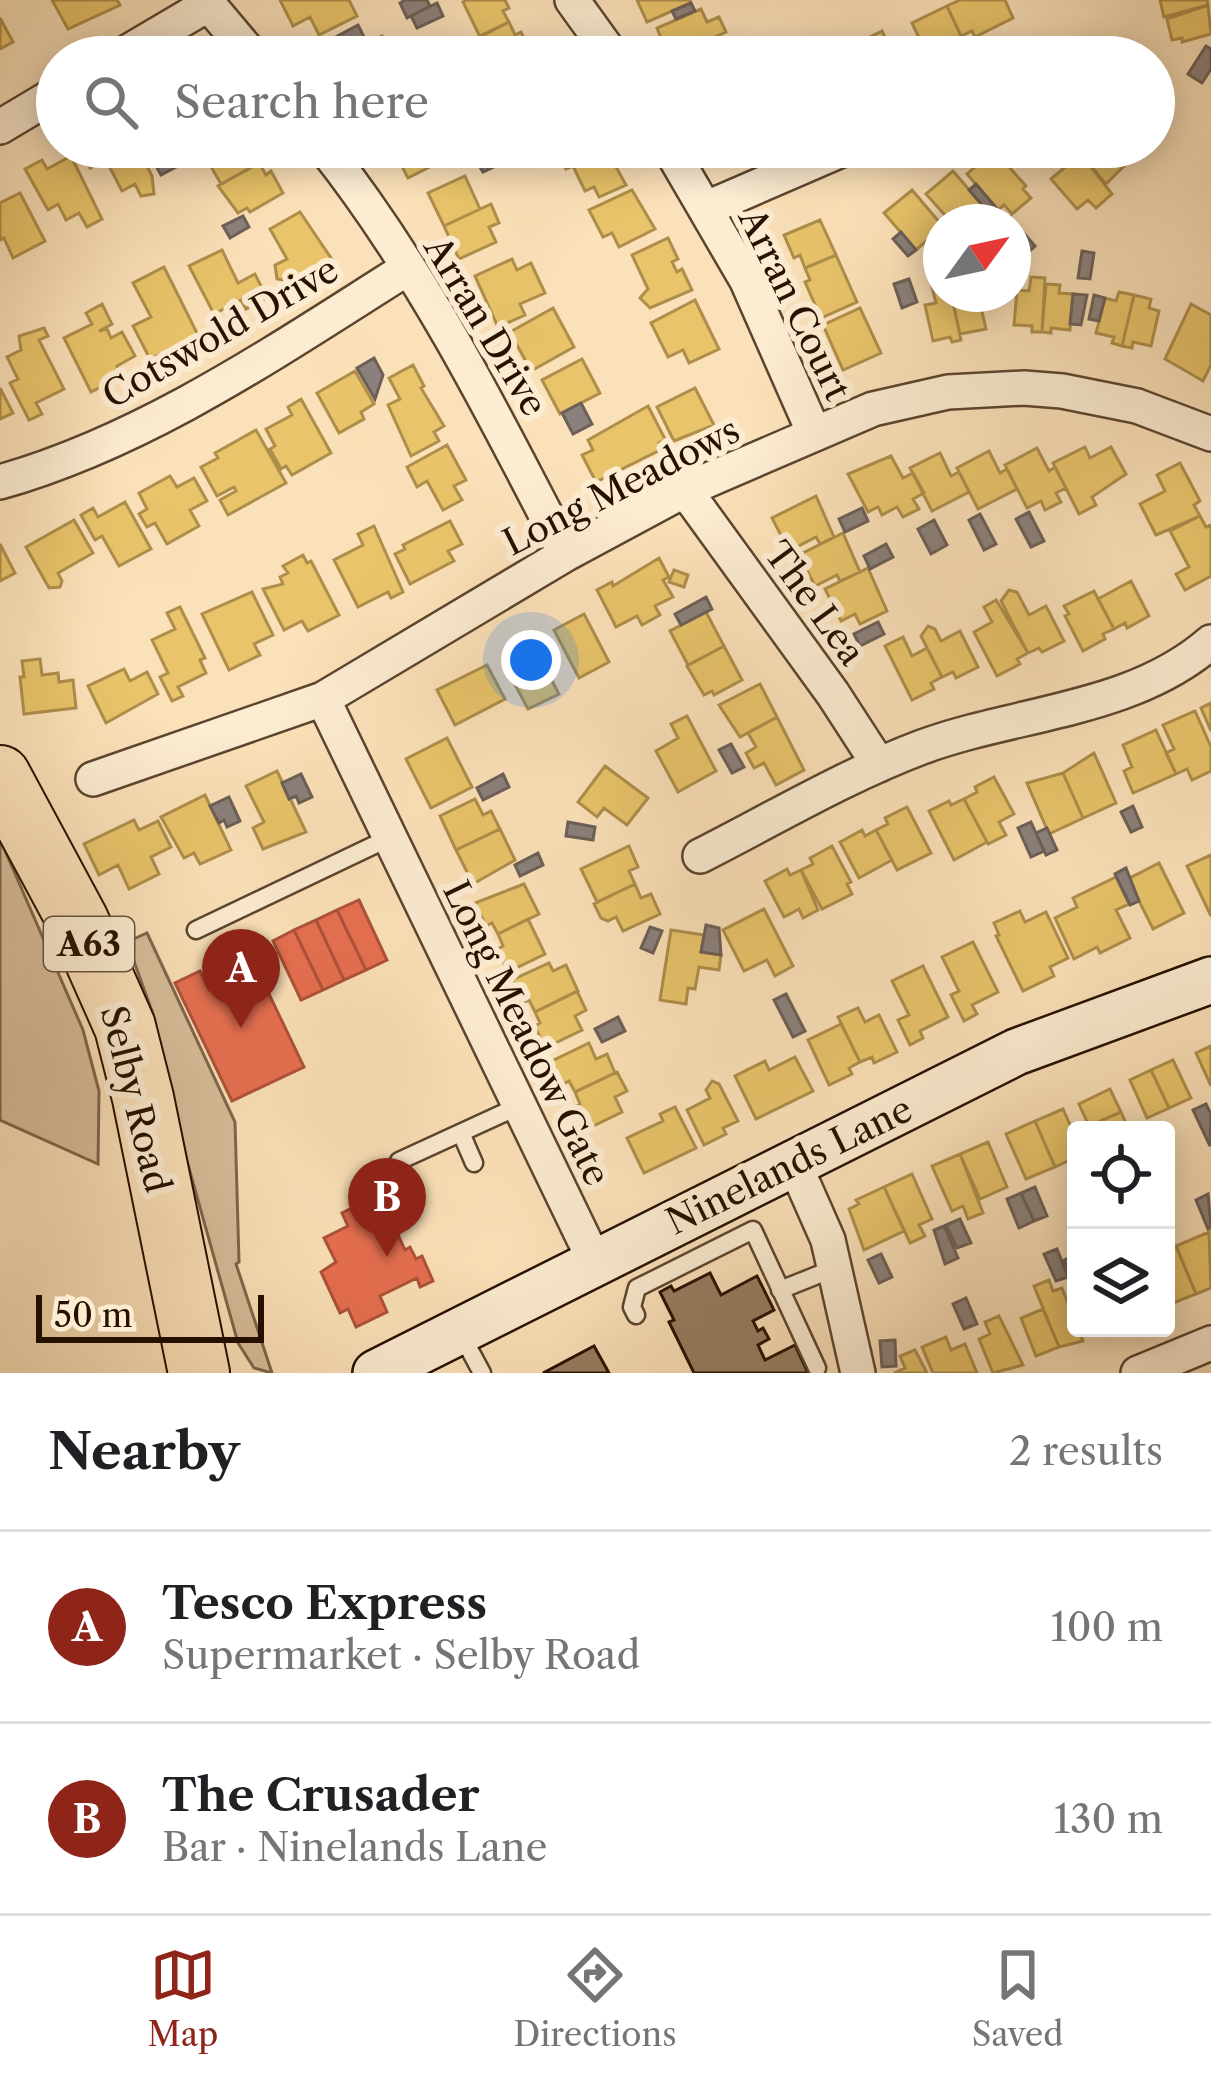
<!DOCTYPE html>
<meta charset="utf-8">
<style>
body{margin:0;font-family:"Libre Caslon Text",serif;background:#f6f6f6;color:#202124}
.controls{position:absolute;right:36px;bottom:36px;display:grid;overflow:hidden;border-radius:12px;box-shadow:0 6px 30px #0003}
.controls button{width:108px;height:108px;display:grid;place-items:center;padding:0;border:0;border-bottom:3px solid #e0e0e0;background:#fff;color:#202124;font:60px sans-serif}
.compass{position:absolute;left:923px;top:204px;width:108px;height:108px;border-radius:50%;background:#fff;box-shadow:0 6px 30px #0003;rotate:57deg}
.scale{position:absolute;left:36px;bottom:30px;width:228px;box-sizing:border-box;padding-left:12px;border:6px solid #261000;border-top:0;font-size:33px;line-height:42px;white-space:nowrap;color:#261000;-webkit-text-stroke:9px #fcecd2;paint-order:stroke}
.you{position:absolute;left:531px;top:660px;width:42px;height:42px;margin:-30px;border:9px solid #fff;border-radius:50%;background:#1a73e8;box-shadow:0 0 0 18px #1a73e833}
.badge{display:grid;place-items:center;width:78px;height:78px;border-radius:50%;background:#8f2418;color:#fff;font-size:39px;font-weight:700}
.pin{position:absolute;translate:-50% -99px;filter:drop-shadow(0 3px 6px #0008)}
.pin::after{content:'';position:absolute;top:63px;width:42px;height:36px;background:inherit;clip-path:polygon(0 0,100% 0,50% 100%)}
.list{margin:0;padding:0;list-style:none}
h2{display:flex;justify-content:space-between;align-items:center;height:156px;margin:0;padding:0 48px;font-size:51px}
h2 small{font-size:39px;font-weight:400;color:#757577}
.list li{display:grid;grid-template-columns:78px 1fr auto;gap:36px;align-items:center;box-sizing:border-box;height:192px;padding:0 48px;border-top:3px solid #e0e0e0}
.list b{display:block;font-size:45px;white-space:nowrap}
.list p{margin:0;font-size:39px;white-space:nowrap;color:#757577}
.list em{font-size:39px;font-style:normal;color:#757577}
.icon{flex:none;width:66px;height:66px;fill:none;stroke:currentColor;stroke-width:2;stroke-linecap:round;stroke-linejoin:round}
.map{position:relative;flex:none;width:1211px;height:1373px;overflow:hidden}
.search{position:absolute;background:#fff;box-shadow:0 6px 30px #0003;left:36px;right:36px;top:36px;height:132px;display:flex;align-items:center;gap:30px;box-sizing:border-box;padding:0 42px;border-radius:66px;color:#757577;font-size:45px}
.sheet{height:540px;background:#fff}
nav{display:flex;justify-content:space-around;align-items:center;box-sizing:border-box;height:168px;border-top:3px solid #e0e0e0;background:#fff;font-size:33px;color:#757577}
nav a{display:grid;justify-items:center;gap:6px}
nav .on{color:#8f2418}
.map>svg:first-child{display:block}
</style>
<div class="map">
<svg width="1211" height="1373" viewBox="0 0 1211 1373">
<rect width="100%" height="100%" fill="#fbe1b9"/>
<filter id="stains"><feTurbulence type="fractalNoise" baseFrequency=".00167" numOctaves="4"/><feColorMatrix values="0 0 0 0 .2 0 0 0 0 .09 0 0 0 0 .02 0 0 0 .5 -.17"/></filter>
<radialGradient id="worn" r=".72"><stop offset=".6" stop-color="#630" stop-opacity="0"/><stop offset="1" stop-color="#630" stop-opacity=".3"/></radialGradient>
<path fill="#d7bd9a" stroke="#7e664d" stroke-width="3" d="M0 839 83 1030 99 1091 98 1164 0 1120Z
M147 933 235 1122 239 1262 236 1264 272 1373 254 1368 238 1343 187 1161 153 1014 127 942Z"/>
<path fill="#e9c46a" stroke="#ae8e4a" stroke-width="3" d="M52 0H117L120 5 68 29Z
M280 0H349L357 16 319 35 310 17 293 26Z
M467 0H505L509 8 503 11 509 22 480 37 463 2Z
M637 0H690L691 3 647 22Z
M960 0H1005L1013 18 975 37 972 31 961 36 947 6Z
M1160 0H1207L1208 5 1164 17Z
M1208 5 1211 34 1182 42V38L1172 40 1167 19Z
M947 6 961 36 948 42 951 48 928 57 912 23Z
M701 9 707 22 719 17 726 32 669 57 657 28Z
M0 18 13 42 0 49Z
M509 22 515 35 521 32 532 54 475 57 468 42Z
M882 31 894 57H853L848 48Z
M382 36 392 57H340Z
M738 43 744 57H697L724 45Z
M79 147H137L152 176 154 194 141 196 135 184 122 191 106 160 90 168Z
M209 147H257L252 152 259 163 221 184 202 151Z
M400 147H436L443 160 408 178 396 155 402 152Z
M573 147H605L626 185 599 197 594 187 585 191 573 166 566 169 559 157Z
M1093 147H1141L1142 148 1106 184 1085 159 1095 150Z
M994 150 1026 186 1023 189 1031 198 1012 214 1004 205 998 210 967 174Z
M71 156 102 219 87 227 79 213 66 220 58 204 48 210 25 169 42 160 47 169Z
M1085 159 1112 194 1096 208 1088 200 1077 209 1051 179 1071 162 1075 167Z
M259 163 266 175 271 171 283 193 250 212 247 208 238 213 218 186Z
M953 171 984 207 967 222H951L926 194Z
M465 176 480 209 444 226 428 193Z
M632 190 655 229 619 247 612 233 603 237 589 210Z
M912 190 941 224V228L916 250 884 213Z
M20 193 45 241 13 258 4 238 0 240V203Z
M491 204 499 223 489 227 496 242 459 259 444 226Z
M300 212 331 258 297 277 295 274 284 280 277 279 275 265 287 259 270 229Z
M820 220 836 255 805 268 800 255 794 258 784 235Z
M668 238 678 259 672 262 677 272 682 269 692 290 650 308 640 298 648 289 632 255Z
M222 250 238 283 255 274 267 298 246 309 241 300 214 314 189 266Z
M836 255 857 302 821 318 805 282 810 280 805 268Z
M512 259 517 270 531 263 545 293 520 304 525 315 498 327 475 276Z
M164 267 199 337 150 359 133 326 151 317 133 283Z
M1031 277 1045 278 1042 332H1032V326L1014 325 1017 290 1029 291Z
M941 281V294H951L961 340 952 342 950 337 933 341 925 305 936 303 931 283Z
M1046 284 1060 285 1059 293 1073 294 1070 330 1051 328V333L1042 332Z
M1119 292 1134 295 1122 346 1112 343 1114 337 1096 333 1105 298 1116 301Z
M951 294H978L986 329 960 334Z
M1134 295 1151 299 1149 308 1159 311 1151 346 1133 342 1132 348 1122 346Z
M695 300 719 349 689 363 683 350 668 357 651 323Z
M102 304 112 324 99 331 107 329 111 338 122 332 135 356 117 366 122 376 91 392 64 338 92 324 86 313Z
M1191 304 1211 315V365L1203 381 1165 359Z
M553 308 574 347 531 371 510 332Z
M860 308 881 353 843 370 823 325Z
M44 328 48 336 39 340 64 389 36 403 42 414 29 420 10 383 18 379 7 357 21 350 19 336Z
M582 359 600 393 560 414 542 380Z
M413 365 424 386 421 388 444 426 434 432 439 441 411 456 388 405 400 399 389 378Z
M355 371 374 404 361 412 364 419 339 433 317 393Z
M0 388 13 413 0 419Z
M695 388 714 425 674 441 657 407Z
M301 399 331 453 292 475 286 466 281 469 270 449 275 446 266 429 292 415 288 407Z
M648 406 665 439 659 443 662 449 596 482 582 455 593 450 588 440Z
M256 430 286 483 228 515 220 500 236 491 234 487 217 496 201 467 218 458 215 453Z
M447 445 466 480 454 486 462 500 443 510 427 481 417 487 407 467Z
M1085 447 1090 458 1111 447 1126 474 1092 497 1096 505 1079 514 1053 463Z
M1037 448 1049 471 1055 467 1066 488 1056 493 1061 502 1045 510 1041 501 1027 508 1005 465Z
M989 451 1000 473 1007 469 1017 489 978 509 957 468Z
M940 453 951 476 959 472 969 492 932 511 910 468Z
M891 456 903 478 913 473 924 493 913 499 919 509 903 517 897 507 882 515 878 507 868 512 848 474Z
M1180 463 1200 501 1194 505 1200 516 1156 535 1140 504 1165 491 1157 475Z
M170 476 177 487 194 478 207 501 190 510 199 526 167 544 155 523 147 527 139 514 147 509 139 493Z
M816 496 834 537 820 544 816 537 789 551 772 518Z
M125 502 151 549 119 566 102 536 95 540 81 515 93 508 98 517Z
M1200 516 1206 527 1211 525V576L1185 590 1176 574 1189 567 1170 531Z
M74 520 93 553 58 573 62 581 60 587 49 588 26 547Z
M450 521 462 544 448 551 454 561 410 584 395 554 405 549 403 545Z
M374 526 403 592 391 598 388 592 358 607 334 560 363 545 358 534Z
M843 533 860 572 840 581 837 575 815 586 799 555Z
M0 544 15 573 0 581Z
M303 555 307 563 311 561 339 615 308 631 302 621 284 630 263 589 283 584 280 577 288 573 283 566Z
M659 558 669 577 663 580 673 597 655 606 660 615 642 625 637 616 616 627 597 590 612 582 613 586Z
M868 568 887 611 860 624 855 614 841 621 825 589Z
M674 570 688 575 684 587 669 582Z
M1131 581 1149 616 1127 628 1125 623 1114 629 1098 599Z
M1009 590 1017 592 1029 615 1046 606 1064 641 1042 652 1039 648 1028 653 1001 601Z
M1094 591 1114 629 1103 634 1105 639 1083 651 1065 616 1069 614 1064 606Z
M252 592 273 635 254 644 260 655 229 670 202 614Z
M996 600 1028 653 1017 659 1020 664 997 676 974 632 992 622 984 607Z
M180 607 205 658 200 660 206 673 178 687 183 696 172 701 160 677 168 673 152 640 175 629 167 613Z
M706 612 724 646 688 665 670 631Z
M584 614 609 662 579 678 554 630Z
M928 626 935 629 941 641 960 631 978 667 956 678 953 672 942 677 921 636Z
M535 632 552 663 545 667 559 694 528 709 503 662 529 649 523 638Z
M903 637 912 656 927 648 942 677 931 683 934 689 912 700 885 646Z
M724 646 742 680 714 695 712 691 704 695 687 666Z
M40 659 42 675 58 673 59 682 73 680 76 708 24 714 20 677H24L22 661Z
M487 665 505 699 455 725 437 690Z
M124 669 130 681 147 672 158 694 106 723 88 686Z
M760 684 777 717 740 737 719 705Z
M1211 703V731L1201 708Z
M1195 711 1211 747V771L1192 780 1187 769 1176 774 1166 753 1174 749 1163 725Z
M687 716 716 771 678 792 656 751 678 738 671 724Z
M777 717 804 770 776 785 764 763 754 768 746 753 756 747 748 733Z
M1156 730 1176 774 1133 793 1124 771 1132 767 1123 745Z
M447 738 472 787 431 808 406 759Z
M1094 753 1116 803 1083 818 1063 773Z
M605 766 648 798 627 825 604 808 597 817 578 802Z
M277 771 306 832 263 849 253 828 264 822 246 786Z
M1063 773 1083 818 1049 834 1027 783Z
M994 777 1014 814 999 822 1006 835 988 844 964 799 977 792 975 787Z
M205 795 231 850 200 864 194 853 184 858 161 817Z
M475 799 483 815 491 811 500 829 456 850 440 816Z
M964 799 987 842 954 860 929 811 949 801 951 805Z
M907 807 931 853 897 870 876 830 888 824 885 818Z
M134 820 139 830 158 821 171 847 151 857 159 874 129 889 118 865 99 875 84 844Z
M500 829 515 860 473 884 456 850Z
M862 830 865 836 876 830 892 860 859 878 840 842Z
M629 846 638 867 629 871 635 884 597 902 581 869Z
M832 846 851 882 847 884 852 894 822 909 801 870 813 864 810 858Z
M1211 855V916L1187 866Z
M1159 863 1184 913 1153 929 1128 879Z
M787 869 790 875 801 870 818 910 803 918 799 909 784 917 765 881Z
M1116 877 1129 904 1116 910 1130 938 1100 953 1097 947 1074 959 1055 918 1077 907 1073 898Z
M524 884 539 914 498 934 492 923 486 926 475 903Z
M635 884 641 898 651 894 660 914 623 931 616 917 608 921 601 918 594 904Z
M764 909 793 966 775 976 767 960 744 971 723 930Z
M1020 911 1025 922 1046 912 1068 958 1050 967 1054 976 1023 991 996 936 999 935 994 923Z
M528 919 545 954 508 972 497 949 503 946 498 934Z
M671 930 704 935 701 952 721 955 719 970 699 967 695 989 688 988 686 1004 660 1000Z
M973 942 998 992 972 1005 977 1014 964 1021 951 995 959 991 942 957Z
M549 963 553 971 566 965 578 991 535 1012 529 1000 523 1003 512 980Z
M923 966 948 1017 920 1031 923 1038 910 1045 898 1020 909 1015 892 981Z
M577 991 586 1010 575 1016 582 1030 545 1048 535 1026 540 1023 535 1012Z
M858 1008 865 1022 879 1015 897 1052 874 1063 872 1057 860 1062 838 1017Z
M841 1024 860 1062 849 1068 852 1074 829 1085 808 1040Z
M589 1043 596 1059 607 1054 615 1073 575 1092 569 1081 563 1084 552 1061Z
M1211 1046V1086L1196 1053Z
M795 1057 813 1091 756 1119 735 1076 765 1061 769 1070Z
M1173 1060 1191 1098 1169 1108 1151 1070Z
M1151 1070 1169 1108 1147 1118 1130 1080Z
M617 1072 627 1091 615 1097 622 1112 585 1130 574 1107 580 1104 575 1092Z
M712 1081 719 1084 738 1121 723 1128 726 1134 704 1145 687 1110 710 1098 706 1090Z
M1110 1089 1121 1112 1089 1126 1079 1104Z
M675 1107 696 1148 644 1173 627 1138 663 1121 660 1114Z
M1063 1109 1076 1138V1157L1055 1167 1035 1121Z
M1121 1112 1129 1130H1091L1089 1126Z
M1035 1121 1055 1167 1026 1179 1006 1134Z
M988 1142 1007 1187 980 1199 960 1154Z
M960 1154 983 1213 968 1219 963 1206 952 1211 932 1166Z
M912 1174 932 1219 919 1225 925 1236 910 1243 884 1187Z
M884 1187 904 1231 864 1250 849 1209 859 1204 856 1200Z
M1209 1232 1211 1288 1196 1294 1176 1246Z
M1176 1246 1196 1294 1173 1303 1166 1286V1250Z
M1049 1280 1053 1291 1062 1288 1083 1341 1059 1347 1034 1286Z
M1043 1309 1059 1347 1036 1356 1021 1318Z
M999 1316 1023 1365 993 1373 979 1339 990 1334 985 1322Z
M946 1337 951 1350 965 1344 977 1373H933L922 1347Z
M915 1350 927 1373H894L905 1368 900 1356Z"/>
<path fill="#e76f51" stroke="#ad5239" stroke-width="3" d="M359 900 387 960 366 970 337 910Z
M337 910 366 970 344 980 316 920Z
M316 920 344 980 323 990 294 930Z
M294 930 323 990 301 1000 273 941Z
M256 967 304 1067 232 1101 175 983 200 971 209 990Z
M367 1201 379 1226 391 1220 405 1250 410 1247 416 1259 422 1256 433 1281 420 1287 417 1278 380 1296 387 1312 356 1327 348 1309 340 1313 321 1272 336 1262 324 1238 348 1226 342 1213Z"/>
<path fill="#8a817c" stroke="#6c5f57" stroke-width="3" d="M405 0H427L430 6 407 18 400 3Z
M437 3 443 16 417 28 411 16Z
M691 3 695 11 676 19 672 11Z
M358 25 365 39 343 56 334 38Z
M714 40 718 48 698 57 695 48Z
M803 41 806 57H791L788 44Z
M1206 46 1211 49V69L1202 83 1188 74Z
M181 147 191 159 161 175 154 162Z
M465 147H491L465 159 460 149Z
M501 147 508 160 483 172 475 159Z
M976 184 998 210 992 216 969 190Z
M243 216 249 227 230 238 223 226Z
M1010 217 1035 246 1025 255 1013 241V222H1005Z
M901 232 916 250 908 256 893 239Z
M1082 251 1094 253 1090 279 1078 278Z
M909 279 917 302 902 308 894 284Z
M1073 294 1087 295 1081 325 1070 324Z
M1094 295 1105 298 1099 321 1089 319Z
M374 358 383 375 375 399 357 368Z
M581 403 592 424 573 434 562 413Z
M862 508 868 521 845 532 839 519Z
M1029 512 1044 541 1031 547 1016 519Z
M980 514 996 544 984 550 969 520Z
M934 520 947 545 931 554 918 529Z
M886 544 893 557 870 569 864 556Z
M706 597 712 609 681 625 675 614Z
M878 622 884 634 860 646 854 634Z
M731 744 744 767 732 773 719 750Z
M301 774 312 797 299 803 296 796 289 799 282 783Z
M503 774 509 787 483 800 477 788Z
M229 797 240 821 227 827 224 820 219 823 210 806Z
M1133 806 1142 827 1131 832 1121 812Z
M568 822 595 827 593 840 566 836Z
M1031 822 1044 851 1031 857 1018 828Z
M1047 828 1057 850 1046 855 1036 833Z
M538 853 543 865 520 876 515 865Z
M1126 868 1139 901 1130 905 1115 874Z
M706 925 719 928 721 955 701 952Z
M650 927 662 931 653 953 641 948Z
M786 994 805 1031 793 1037 774 1000Z
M618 1017 625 1031 602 1042 595 1029Z
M1206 1104 1211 1114 1210 1146 1193 1110Z
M1035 1187 1047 1216 1034 1221 1021 1193Z
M1021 1193 1034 1221 1019 1228 1007 1199Z
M1208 1194 1211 1228 1208 1229 1196 1200Z
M960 1219 971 1243 957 1248 946 1225Z
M944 1226 958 1258 945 1264 934 1230Z
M1057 1249 1068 1277 1056 1281 1044 1254Z
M881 1254 892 1277 879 1283 868 1260Z
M1076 1255V1282L1074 1283 1064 1260Z
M966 1298 977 1324 964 1329 953 1304Z
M895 1340 896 1366 882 1367 880 1341Z"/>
<path fill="#957d60" stroke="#261000" stroke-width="3" d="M710 1273 721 1295 757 1276 774 1310 753 1321 758 1331 763 1328 769 1339 758 1345 765 1360 795 1345 808 1373H694L669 1322 674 1320 660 1292 671 1286 674 1291Z
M594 1346 609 1373H543Z"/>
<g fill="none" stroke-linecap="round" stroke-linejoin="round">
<g stroke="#5b442e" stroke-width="21">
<path id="lane" d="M196 930 389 838
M461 1133 474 1163
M399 1161 519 1106
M780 1290 835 1268
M636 1315 632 1307 637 1288 753 1230 817 1368
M460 1332 482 1373"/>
</g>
<g stroke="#5b442e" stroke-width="38">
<path id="street" d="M205 0 253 57
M572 0 613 57
M119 57 209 4
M0 127 57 93
M324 147C422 271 494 414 566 554
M669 147 747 281 814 433
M705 209 848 147
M0 482C148 440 279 349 408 268
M685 490 833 694 879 765
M323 699 595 1262
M93 779 323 699 566 554 685 490 873 409 948 392 1024 388 1062 391 1137 406 1211 434
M700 856C773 819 845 776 922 747 1017 712 1132 711 1211 642
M794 1163 828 1240 858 1373
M1138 1373 1211 1343"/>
</g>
<g stroke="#261000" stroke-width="50">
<path id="secondary" d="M376 1373 1016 1052 1211 980"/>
</g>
<g stroke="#261000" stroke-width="64">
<path id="highway" d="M0 776 78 921 125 1027 143 1098 199 1373"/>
</g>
<use href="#lane" stroke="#fcecd2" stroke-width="16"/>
<use href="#street" stroke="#fcecd2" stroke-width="33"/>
<use href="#secondary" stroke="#fcecd2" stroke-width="45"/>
<use href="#highway" stroke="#fbe1b9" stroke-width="60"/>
</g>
<g text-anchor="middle" stroke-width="12" stroke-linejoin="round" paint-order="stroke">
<rect fill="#fcecd2" stroke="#66523f" stroke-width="3" x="44" y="917" width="90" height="54" rx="9"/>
<g font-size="33" font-weight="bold" fill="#261000">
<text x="89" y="956">A63</text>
</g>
<g font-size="36" fill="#261000" stroke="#fcecd2">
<text transform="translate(795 304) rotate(64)" y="13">Arran Court</text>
<text transform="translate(486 326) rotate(59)" y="13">Arran Drive</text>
<text transform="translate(220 332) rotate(-30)" y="13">Cotswold Drive</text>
<text transform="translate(621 486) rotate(-27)" y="13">Long Meadows</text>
<text transform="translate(815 603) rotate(54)" y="13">The Lea</text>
<text transform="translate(527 1033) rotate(64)" y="13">Long Meadow Gate</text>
<text transform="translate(136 1099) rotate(76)" y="13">Selby Road</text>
<text transform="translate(789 1165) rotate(-26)" y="13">Ninelands Lane</text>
</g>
</g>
<rect width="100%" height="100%" filter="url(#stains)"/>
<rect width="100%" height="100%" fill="url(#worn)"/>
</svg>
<div class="controls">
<button><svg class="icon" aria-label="locate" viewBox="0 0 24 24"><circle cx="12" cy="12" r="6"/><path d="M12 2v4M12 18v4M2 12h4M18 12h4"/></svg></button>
<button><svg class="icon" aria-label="layers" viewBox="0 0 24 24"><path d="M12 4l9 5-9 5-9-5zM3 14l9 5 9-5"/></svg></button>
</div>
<svg class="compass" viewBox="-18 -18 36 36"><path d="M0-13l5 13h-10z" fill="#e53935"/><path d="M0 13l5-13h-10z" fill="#757577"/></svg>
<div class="scale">50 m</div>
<div class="you"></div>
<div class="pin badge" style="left:241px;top:1028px">A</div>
<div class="pin badge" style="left:387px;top:1257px">B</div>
<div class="search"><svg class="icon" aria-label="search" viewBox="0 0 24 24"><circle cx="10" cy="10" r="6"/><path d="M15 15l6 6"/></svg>Search here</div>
</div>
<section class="sheet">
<h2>Nearby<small>2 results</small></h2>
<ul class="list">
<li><span class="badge">A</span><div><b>Tesco Express</b><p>Supermarket · Selby Road</p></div><em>100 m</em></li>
<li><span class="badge">B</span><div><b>The Crusader</b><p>Bar · Ninelands Lane</p></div><em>130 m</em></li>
</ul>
</section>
<nav>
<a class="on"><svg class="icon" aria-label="map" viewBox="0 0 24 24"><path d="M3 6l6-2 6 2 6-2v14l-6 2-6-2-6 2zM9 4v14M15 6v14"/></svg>Map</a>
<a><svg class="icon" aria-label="directions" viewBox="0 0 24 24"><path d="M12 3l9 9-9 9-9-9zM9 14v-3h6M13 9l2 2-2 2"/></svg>Directions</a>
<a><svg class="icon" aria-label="saved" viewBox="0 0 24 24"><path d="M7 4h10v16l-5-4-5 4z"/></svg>Saved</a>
</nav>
